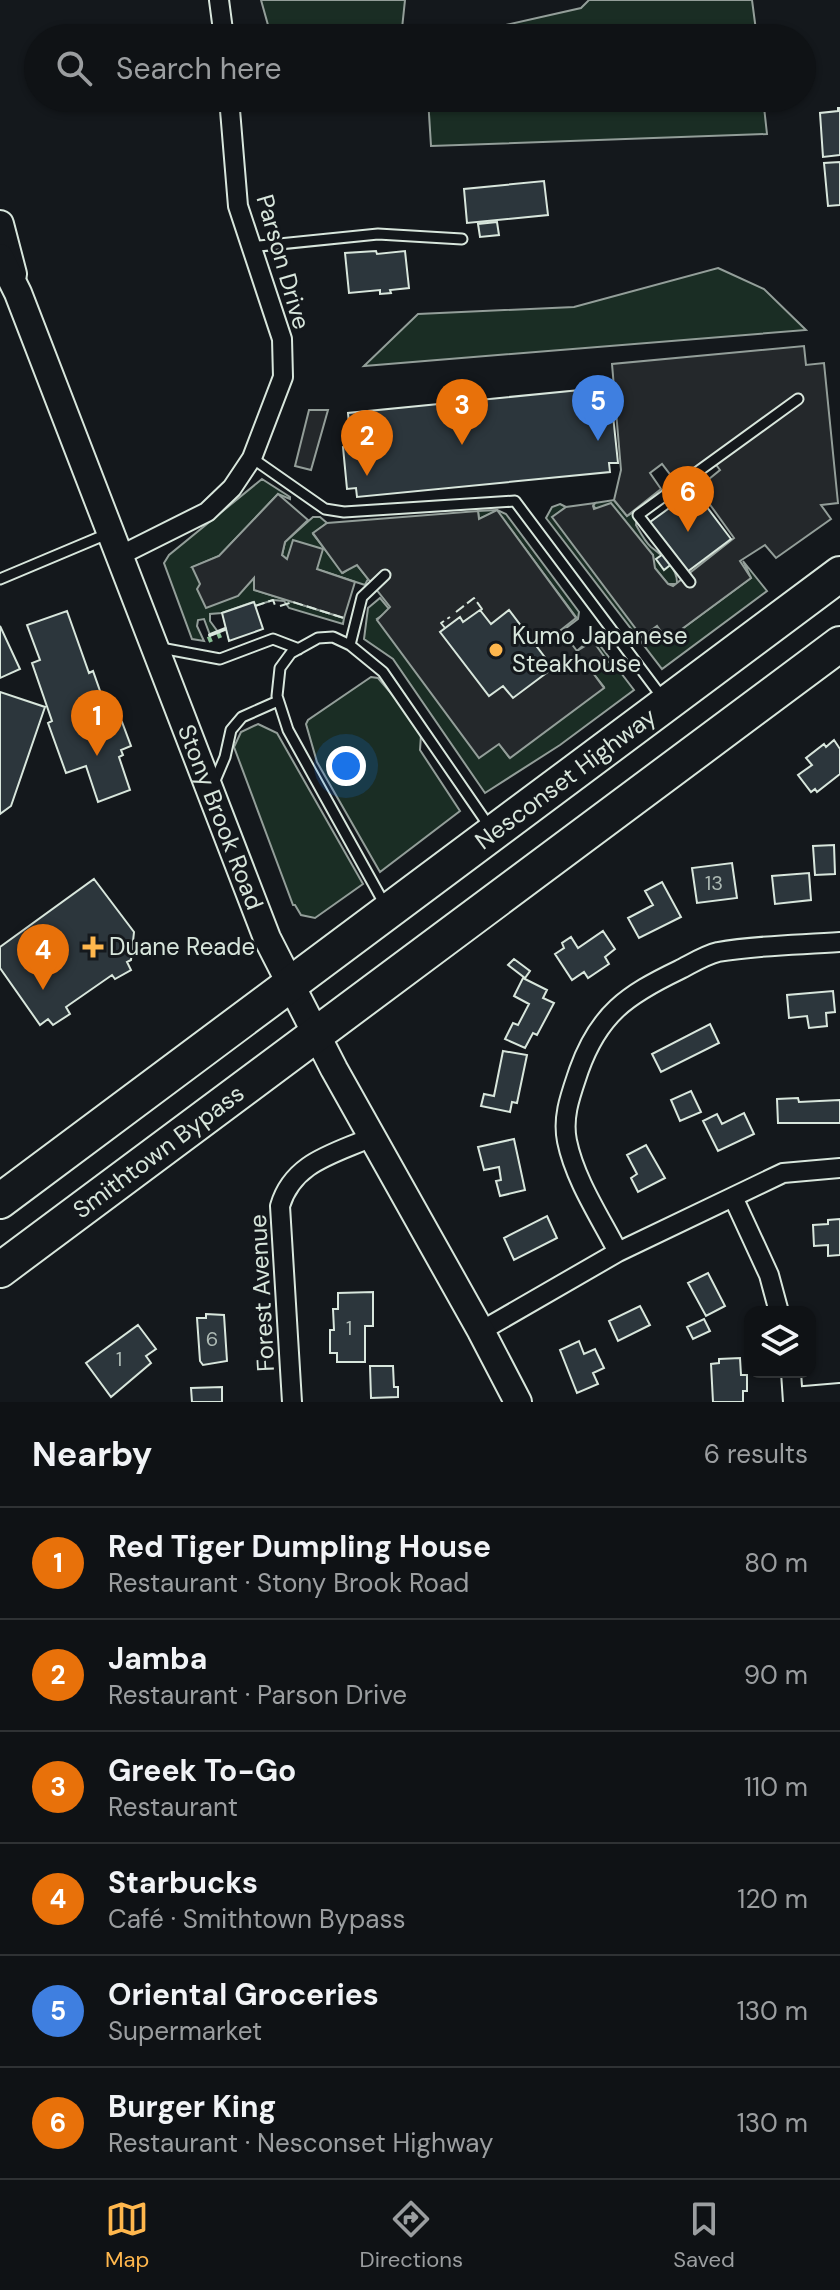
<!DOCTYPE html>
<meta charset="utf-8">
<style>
body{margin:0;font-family:"DM Sans",sans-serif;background:#181b1e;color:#f1f3f6}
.controls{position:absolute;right:24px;bottom:24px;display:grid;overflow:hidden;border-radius:16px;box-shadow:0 2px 6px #0004}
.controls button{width:72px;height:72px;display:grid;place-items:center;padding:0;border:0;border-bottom:2px solid #2f3234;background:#0f1215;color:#f1f3f6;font:40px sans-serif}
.you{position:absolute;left:346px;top:766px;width:28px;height:28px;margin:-20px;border:6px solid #fff;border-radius:50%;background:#1a73e8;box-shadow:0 0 0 12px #1a73e833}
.badge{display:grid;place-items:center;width:52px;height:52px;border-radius:50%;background:#ffb74d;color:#fff;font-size:26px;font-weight:700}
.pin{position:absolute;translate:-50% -66px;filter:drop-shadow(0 2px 4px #0008)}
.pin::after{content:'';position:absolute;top:42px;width:28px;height:24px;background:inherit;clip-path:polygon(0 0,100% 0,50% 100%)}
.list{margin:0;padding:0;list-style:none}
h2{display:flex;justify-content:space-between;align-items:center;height:104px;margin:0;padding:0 32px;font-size:34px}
h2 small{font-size:26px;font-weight:400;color:#9b9ea0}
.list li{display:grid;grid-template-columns:52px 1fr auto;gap:24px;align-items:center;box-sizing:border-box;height:112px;padding:0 32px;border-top:2px solid #2f3234}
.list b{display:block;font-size:30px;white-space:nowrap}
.list p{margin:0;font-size:26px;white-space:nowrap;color:#9b9ea0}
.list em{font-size:26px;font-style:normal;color:#9b9ea0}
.icon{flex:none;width:44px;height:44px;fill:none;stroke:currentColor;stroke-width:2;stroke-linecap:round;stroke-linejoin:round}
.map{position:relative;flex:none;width:840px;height:1402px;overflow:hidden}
.search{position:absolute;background:#0f1215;box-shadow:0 2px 6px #0004;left:24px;right:24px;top:24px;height:88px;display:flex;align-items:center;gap:20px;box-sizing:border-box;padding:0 28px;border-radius:44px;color:#9b9ea0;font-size:30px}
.sheet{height:776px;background:#0f1215}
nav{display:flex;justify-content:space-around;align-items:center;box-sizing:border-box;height:112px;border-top:2px solid #2f3234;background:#0f1215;font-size:22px;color:#9b9ea0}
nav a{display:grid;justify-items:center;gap:4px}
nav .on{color:#ffb74d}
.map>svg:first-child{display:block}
</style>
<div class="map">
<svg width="840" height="1402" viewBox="0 0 840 1402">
<rect width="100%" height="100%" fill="#14181c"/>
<path fill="#1a2d24" stroke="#939e99" stroke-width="2" d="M261 0H405L401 38H292L268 25Z
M589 0H752L757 38H448L581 8Z
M428 98H763L767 134 431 146Z
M718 268 764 289 806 330 364 366 418 314 574 307Z
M262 479 290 497V499L278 494 219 556 193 567 255 577V590L344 618 343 624 289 608 284 601 273 600 255 606 253 602 222 613 210 614V621L218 632 210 635 204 619 198 620 197 626 204 641 192 639 164 563 169 555Z
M614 500 627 516 648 502 637 515 636 525C640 532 645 542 651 547 663 556 678 568 677 584H668L654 568 653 555 593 506 595 503Z
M560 504 566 507 553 517 667 640 751 578 743 561 767 591 662 669 546 518 552 507Z
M497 510 506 514 579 612 578 619 562 631 561 628 576 617 497 511 479 519 478 511Z
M313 517H320L327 523 313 534 343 573 356 564 368 579 365 585 316 569 322 549 287 560 282 555 285 542Z
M380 598 390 610 377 619 499 744 509 757 604 687 593 673 608 662 577 651 592 638 595 639 634 690 560 745 485 793 393 659 364 639 368 608Z
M371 677 378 678 403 707 421 735 420 750 460 811 380 872 317 762 306 724 308 720Z
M258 724 277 733 363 884 315 918 301 915 295 905H293L234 747 241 732Z"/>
<path fill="#24282b" stroke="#939e99" stroke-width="2" d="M804 346 806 365 824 363 838 503 821 505 831 519 776 558 765 545 740 561 751 578 667 640 657 626 642 637 552 517 566 507 595 503 593 506 594 509 611 503 653 555 655 568 668 584 673 586 734 538 698 488 720 470 710 457 676 482 662 464 650 473 661 489 627 516 614 500 621 470 612 364Z
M309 410H328L311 470 295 466Z
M278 494 308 520 285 542 282 555 287 559 293 540 323 549 317 569 355 582 344 618 254 590V578L238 596 206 608 197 589 200 584 192 567 219 556Z
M497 510 576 618 561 630 577 651 593 641 608 662 593 673 604 688 510 758 499 744 479 758 377 620 390 607 357 565 342 573 313 533 327 523 478 511 479 519Z"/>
<path fill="#2c363c" stroke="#d8e6dc" stroke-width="2" d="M838 108H840V155L823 157 820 113 838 111Z
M840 162V205L828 206 824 163Z
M544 181 548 215 467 223 464 189Z
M497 222 499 235 480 237 478 224Z
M376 251 377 254 405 251 409 288 390 290 391 293 380 294V290L349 293 345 253Z
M610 387 618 463H609L610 472 357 497 356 488 347 489 343 447 351 446 348 413Z
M694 490 731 539 687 572 678 559 664 570 656 559 666 552 646 525Z
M254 602 263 629 229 641 222 613Z
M480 610 491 624 509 610 553 668 513 698 503 686 489 696 440 632 460 617 463 622Z
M67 611 89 673 93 671 112 725 122 722 131 746 121 750 123 755 119 757 130 790 98 802 86 766 66 773 48 723 52 721 32 663 40 660 27 625Z
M0 626 20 669 0 678Z
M0 692 45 707 11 806 0 814Z
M834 740 840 749V774L817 792 815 789 811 792 798 775 812 765 806 758 824 744 826 747Z
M834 845 835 874 815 875 813 846Z
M732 863 737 898 697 903 692 868Z
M809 873 811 900 775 904 772 876Z
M94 879 134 932 131 960 127 962 131 970 115 979 112 975 66 1007 70 1014 53 1025 48 1019 40 1025 0 968V947Z
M662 882 681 917 639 938 628 918 653 905 645 891Z
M603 931 615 949 605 957 609 964 588 978 584 972 572 980 555 954 564 948 562 943 571 937 578 948Z
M514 959 530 971 525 978 508 965Z
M523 978 547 990 543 998 554 1003 537 1035 533 1033 525 1048 505 1039 513 1023 518 1025 529 1004 514 996Z
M833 991 835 1012 826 1013 827 1026 809 1028 807 1016 789 1018 787 995Z
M710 1024 719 1043 661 1072 652 1054Z
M503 1051 527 1055 517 1103 512 1102 510 1112 481 1106 484 1094 494 1096Z
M691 1091 701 1112 680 1121 671 1100Z
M798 1098 799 1102 840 1100V1123H778L777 1099Z
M744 1113 754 1134 718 1151 703 1121 717 1114 722 1124Z
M514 1139 525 1190 500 1196 496 1181 501 1180 499 1167 484 1170 478 1147Z
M646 1145 665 1178 638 1192 631 1178 637 1174 627 1155Z
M547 1216 557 1238 514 1260 504 1238Z
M840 1219V1255L828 1256V1245L814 1246 813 1225 828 1224V1220Z
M708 1273 725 1306 706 1316 688 1283Z
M373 1292V1326H365V1362H337V1353H330V1330H334L333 1309H338V1293Z
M640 1306 650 1325 618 1341 609 1321Z
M206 1314 224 1315 227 1361 203 1365 200 1361 197 1318H206Z
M704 1319 710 1331 693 1339 687 1327Z
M138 1325 156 1349 146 1356 151 1363 111 1397 86 1363Z
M579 1341 584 1354 595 1349 604 1368 593 1373 598 1384 577 1393 560 1350Z
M740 1358 741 1375H747V1391H743V1402H713L711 1364 719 1363V1359Z
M370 1366H393L394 1387H398V1397L371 1398Z
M222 1387V1402H192L191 1388Z"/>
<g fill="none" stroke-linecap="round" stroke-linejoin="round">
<g stroke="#d8e6dc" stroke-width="13">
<path id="lane" d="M250 247 378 234 462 239
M252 458 325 509 344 512 515 501 662 697
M0 579 107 534
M690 582 638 515 798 399
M350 645 362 597 385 575
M161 648 220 659 273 639 299 649
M214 783 225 757 231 730 242 717 278 701
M385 905 288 730 277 696 280 668 291 653 318 638 333 637 350 645 383 672 489 826"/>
</g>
<g stroke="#d8e6dc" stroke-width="22">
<path id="street" d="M219 0 224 38
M119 556 207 512 232 488 252 458 283 377 282 339 238 206 229 98
M733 1197 769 1275 779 1312
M618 1252C600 1217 575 1180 567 1141 562 1116 571 1094 579 1070 599 1014 627 995 679 970 691 964 705 955 718 952 757 945 800 945 840 942
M481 1331 618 1252 783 1173 840 1168
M791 1372 793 1402
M793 1397 840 1393
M292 1402 280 1206C293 1162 334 1154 372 1137"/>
</g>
<g stroke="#d8e6dc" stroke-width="30">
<g id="secondary">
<path d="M0 224 13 274"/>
<path id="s1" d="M0 257 18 293 267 938 334 1069 481 1331 518 1402"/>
</g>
</g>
<g stroke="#d8e6dc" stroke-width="38">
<g id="highway">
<path id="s2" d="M0 1201 840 574"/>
<path id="s3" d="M0 1270 840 644"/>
</g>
</g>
<use href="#lane" stroke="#14181c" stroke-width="9"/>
<use href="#street" stroke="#14181c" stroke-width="18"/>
<use href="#secondary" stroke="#14181c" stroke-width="26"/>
<use href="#highway" stroke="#14181c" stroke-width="34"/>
<path stroke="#8ac095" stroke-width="6" stroke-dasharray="4 6" stroke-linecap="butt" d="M208 640 222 634"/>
<path stroke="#d8e6dc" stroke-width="2" stroke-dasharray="10 4" stroke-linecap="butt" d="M255 606 273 600 276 608
M280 606 293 602 344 618
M456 612 474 598 482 609 481 610
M445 628 441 623 450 617"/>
<path stroke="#d8e6dc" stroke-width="4" d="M210 635 225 629"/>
</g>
<g fill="#ffb74d" stroke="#14181c" stroke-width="3">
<circle cx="496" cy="650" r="8"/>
<path d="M89 935h8v8h8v8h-8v8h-8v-8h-8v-8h8z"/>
</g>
<g text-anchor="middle" stroke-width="6" stroke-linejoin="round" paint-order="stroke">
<g font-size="20" fill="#adbab4">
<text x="714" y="890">13</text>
<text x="349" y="1335">1</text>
<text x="212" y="1346">6</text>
<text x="119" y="1366">1</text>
</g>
<g font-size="24" fill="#d8e6dc" stroke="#14181c">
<text transform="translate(283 262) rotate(74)" y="8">Parson Drive</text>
<text dy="8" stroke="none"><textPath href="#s2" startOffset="706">Nesconset Highway</textPath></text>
<text dy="8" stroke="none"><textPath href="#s1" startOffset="602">Stony Brook Road</textPath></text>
<text dy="8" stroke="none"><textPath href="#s3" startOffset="198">Smithtown Bypass</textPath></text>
<text transform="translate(262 1293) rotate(-93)" y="8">Forest Avenue</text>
</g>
<g font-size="24" fill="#d8e6dc" stroke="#14181c" text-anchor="start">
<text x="512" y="644">Kumo Japanese<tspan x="512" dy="28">Steakhouse</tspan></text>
<text x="109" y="955">Duane Reade</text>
</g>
</g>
</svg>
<div class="controls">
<button><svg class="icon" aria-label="layers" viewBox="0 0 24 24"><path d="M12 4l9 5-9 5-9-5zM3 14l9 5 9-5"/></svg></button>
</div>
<div class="you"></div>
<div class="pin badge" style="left:97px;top:756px;background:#e8710a">1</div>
<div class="pin badge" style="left:367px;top:476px;background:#e8710a">2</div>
<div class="pin badge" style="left:462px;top:445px;background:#e8710a">3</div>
<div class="pin badge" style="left:43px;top:990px;background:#e8710a">4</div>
<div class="pin badge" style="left:598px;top:441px;background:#3f7fe0">5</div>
<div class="pin badge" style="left:688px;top:532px;background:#e8710a">6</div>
<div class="search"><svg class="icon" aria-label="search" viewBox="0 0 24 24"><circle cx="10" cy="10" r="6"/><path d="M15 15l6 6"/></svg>Search here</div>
</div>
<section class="sheet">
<h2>Nearby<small>6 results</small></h2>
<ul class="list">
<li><span class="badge" style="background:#e8710a">1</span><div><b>Red Tiger Dumpling House</b><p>Restaurant · Stony Brook Road</p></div><em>80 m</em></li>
<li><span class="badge" style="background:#e8710a">2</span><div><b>Jamba</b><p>Restaurant · Parson Drive</p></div><em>90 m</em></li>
<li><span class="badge" style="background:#e8710a">3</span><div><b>Greek To-Go</b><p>Restaurant</p></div><em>110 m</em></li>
<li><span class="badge" style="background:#e8710a">4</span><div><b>Starbucks</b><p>Café · Smithtown Bypass</p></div><em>120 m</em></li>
<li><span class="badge" style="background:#3f7fe0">5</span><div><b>Oriental Groceries</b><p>Supermarket</p></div><em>130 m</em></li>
<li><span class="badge" style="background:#e8710a">6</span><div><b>Burger King</b><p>Restaurant · Nesconset Highway</p></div><em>130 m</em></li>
</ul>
</section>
<nav>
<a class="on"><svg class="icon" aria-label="map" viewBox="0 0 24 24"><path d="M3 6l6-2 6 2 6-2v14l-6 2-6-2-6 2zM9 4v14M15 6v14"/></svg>Map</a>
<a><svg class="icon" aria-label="directions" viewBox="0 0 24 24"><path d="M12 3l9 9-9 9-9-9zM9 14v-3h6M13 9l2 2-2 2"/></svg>Directions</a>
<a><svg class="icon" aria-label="saved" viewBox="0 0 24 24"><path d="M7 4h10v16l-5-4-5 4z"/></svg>Saved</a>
</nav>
